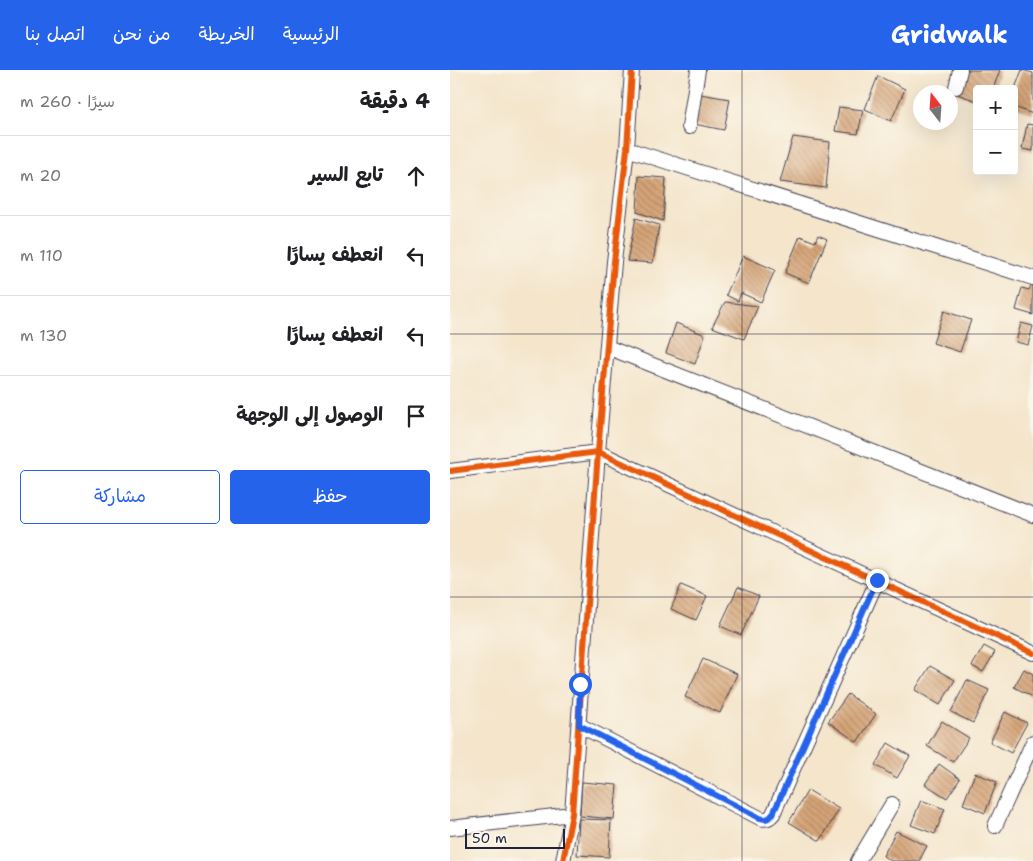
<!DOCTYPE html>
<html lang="ar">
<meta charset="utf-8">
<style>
body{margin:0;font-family:"Shantell Sans","Playpen Sans Arabic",sans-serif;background:#f2f2f2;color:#202124;direction:rtl}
.controls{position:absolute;right:15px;top:15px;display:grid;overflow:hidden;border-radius:5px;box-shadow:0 5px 20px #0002}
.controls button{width:45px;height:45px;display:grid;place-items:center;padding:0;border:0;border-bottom:1px solid #e0e0e0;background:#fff;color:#202124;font:25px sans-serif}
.compass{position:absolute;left:463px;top:15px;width:45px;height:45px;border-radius:50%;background:#fff;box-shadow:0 5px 20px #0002;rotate:343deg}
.scale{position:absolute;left:15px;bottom:12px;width:100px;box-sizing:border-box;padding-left:5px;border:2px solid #22223b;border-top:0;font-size:14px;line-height:18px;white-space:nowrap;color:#22223b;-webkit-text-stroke:4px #fbf7ec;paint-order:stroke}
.stop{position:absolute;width:15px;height:15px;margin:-11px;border:4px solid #2563eb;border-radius:50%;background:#fff}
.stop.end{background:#2563eb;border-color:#fff;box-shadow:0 1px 5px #0008}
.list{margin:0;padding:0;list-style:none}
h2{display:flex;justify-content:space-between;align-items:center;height:65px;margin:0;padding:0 20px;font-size:21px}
h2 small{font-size:16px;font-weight:400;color:#757577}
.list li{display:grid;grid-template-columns:32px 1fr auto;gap:15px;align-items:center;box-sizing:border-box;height:80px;padding:0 20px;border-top:1px solid #e0e0e0}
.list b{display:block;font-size:19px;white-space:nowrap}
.list em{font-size:16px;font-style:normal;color:#757577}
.actions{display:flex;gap:10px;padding:15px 20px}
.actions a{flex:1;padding:11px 0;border:1px solid #2563eb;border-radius:5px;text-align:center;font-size:18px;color:#2563eb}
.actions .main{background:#2563eb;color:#fff}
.icon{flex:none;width:28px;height:28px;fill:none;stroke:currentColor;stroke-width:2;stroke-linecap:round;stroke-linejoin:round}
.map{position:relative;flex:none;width:583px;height:791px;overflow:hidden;direction:ltr}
header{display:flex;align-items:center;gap:30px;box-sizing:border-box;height:70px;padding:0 25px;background:#2563eb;color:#fff}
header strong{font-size:24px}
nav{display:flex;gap:28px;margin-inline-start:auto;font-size:18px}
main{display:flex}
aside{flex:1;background:#fff}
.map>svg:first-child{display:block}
</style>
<header>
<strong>Gridwalk</strong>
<nav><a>الرئيسية</a><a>الخريطة</a><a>من نحن</a><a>اتصل بنا</a></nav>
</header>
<main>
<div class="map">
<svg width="583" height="791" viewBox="0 0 583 791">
<defs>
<pattern id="building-back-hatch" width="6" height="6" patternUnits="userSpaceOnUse" patternTransform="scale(1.25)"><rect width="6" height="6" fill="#d6a477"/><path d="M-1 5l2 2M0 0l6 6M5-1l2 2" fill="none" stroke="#ad8563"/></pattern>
</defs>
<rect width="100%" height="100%" fill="#fbf7ec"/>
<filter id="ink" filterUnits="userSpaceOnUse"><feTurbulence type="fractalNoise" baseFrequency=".02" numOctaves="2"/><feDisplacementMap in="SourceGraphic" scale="10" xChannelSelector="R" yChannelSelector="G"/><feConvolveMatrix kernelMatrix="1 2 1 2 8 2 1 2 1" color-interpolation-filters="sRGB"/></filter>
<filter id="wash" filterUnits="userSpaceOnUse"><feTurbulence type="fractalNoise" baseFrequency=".0096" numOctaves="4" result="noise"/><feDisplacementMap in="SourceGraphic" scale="20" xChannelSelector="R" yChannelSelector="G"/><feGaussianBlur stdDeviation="1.12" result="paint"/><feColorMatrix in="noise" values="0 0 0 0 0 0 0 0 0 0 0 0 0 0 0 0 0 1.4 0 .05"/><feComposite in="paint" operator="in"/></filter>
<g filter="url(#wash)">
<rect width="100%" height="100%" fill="#f4e5cb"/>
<g id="blocks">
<path fill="url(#building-back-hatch)" d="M515 0H550L543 19H527V31L507 24Z
M572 0 583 3V44L564 37V21Z
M428 6 455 19 441 51 415 39Z
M250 24 280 29 274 60 244 54Z
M389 37 413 40 408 64 385 61Z
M577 54 583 55V81L572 79Z
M343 67 380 72 376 118 330 112Z
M189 106 216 108 213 151 187 142Z
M186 148 209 155 203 193 177 191Z
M368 165 377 169 359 213 335 203 350 166 365 172Z
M293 186 325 200 311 232 291 223 288 231 276 225Z
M582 213H583V245L566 240 572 218 579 220Z
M275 232 308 236 294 269 262 257Z
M494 241 521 250 510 282 483 273Z
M226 253 255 265 245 294 216 283Z
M571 253 583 256 578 275 566 272Z
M231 515 257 526 246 550 221 539Z
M288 517 309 526 291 565 270 556Z
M534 576 545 582 533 602 522 596Z
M253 589 287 604 270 643 235 627Z
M480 596 505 610 490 635 465 620Z
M574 599 583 604V627L564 617Z
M517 610 539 620 523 653 501 642Z
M398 624 426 644 407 672 378 652Z
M555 642 577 653 561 683 540 672Z
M492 651 519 668 503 692 477 676Z
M438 673 460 686 447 708 425 695Z
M489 694 510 709 497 728 475 714Z
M525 703 547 712 535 743 513 734Z
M132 712 167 715 164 749 130 746Z
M358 720 389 739 370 771 339 752Z
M471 730 495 739 485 764 461 755Z
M129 749 161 750 159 787 127 785Z
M446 761 477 776 469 791H442L433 786Z"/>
</g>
</g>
<g filter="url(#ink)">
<use href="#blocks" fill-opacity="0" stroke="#423f51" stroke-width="1"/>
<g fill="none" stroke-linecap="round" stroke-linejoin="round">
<g stroke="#423f51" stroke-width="16">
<path id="street" d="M506 17 510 0
M239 57 248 0
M177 79 583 208
M157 277 583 445
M0 401 148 382 583 583
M129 655 310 748C316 750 319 749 323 744L427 511
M545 756 583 672
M0 758 122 744
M113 791 122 744 148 382 164 192 177 79 182 0
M408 791 442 734"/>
</g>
<use href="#street" stroke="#fff" stroke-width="14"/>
<g stroke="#fbf7ec" stroke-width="9">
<path id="cycleway" d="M0 401 148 382 583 583
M113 791 122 744 148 382 164 192 177 79 182 0"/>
</g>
<use href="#cycleway" stroke="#e8590c" stroke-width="6"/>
</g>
</g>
<g fill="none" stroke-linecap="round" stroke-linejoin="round" filter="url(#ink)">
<path stroke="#2563eb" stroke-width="6" d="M130 614 129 655 310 748C316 750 319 749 323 744L427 510"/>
</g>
<path fill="none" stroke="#22223b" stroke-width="1" stroke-opacity="0.55" d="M292 0V791M0 264H583M0 527H583"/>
</svg>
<div class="controls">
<button>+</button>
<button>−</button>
</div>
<svg class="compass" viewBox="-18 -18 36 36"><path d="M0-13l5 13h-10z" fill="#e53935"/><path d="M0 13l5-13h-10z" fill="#757577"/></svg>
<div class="scale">50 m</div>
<div class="stop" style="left:130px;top:614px"></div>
<div class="stop end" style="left:427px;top:510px"></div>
</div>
<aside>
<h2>4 دقيقة<small>سيرًا · 260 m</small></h2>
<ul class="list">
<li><svg class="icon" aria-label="ahead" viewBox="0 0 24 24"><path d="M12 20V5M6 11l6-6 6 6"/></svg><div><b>تابع السير</b></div><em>20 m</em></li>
<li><svg class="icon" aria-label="left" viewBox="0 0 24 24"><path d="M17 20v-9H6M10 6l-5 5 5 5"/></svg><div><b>انعطف يسارًا</b></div><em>110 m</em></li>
<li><svg class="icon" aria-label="left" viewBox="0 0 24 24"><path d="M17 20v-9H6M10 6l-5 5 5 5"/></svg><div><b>انعطف يسارًا</b></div><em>130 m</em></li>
<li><svg class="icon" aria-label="arrive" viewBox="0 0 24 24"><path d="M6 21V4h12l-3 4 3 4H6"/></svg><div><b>الوصول إلى الوجهة</b></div></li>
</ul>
<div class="actions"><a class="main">حفظ</a><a>مشاركة</a></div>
</aside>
</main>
